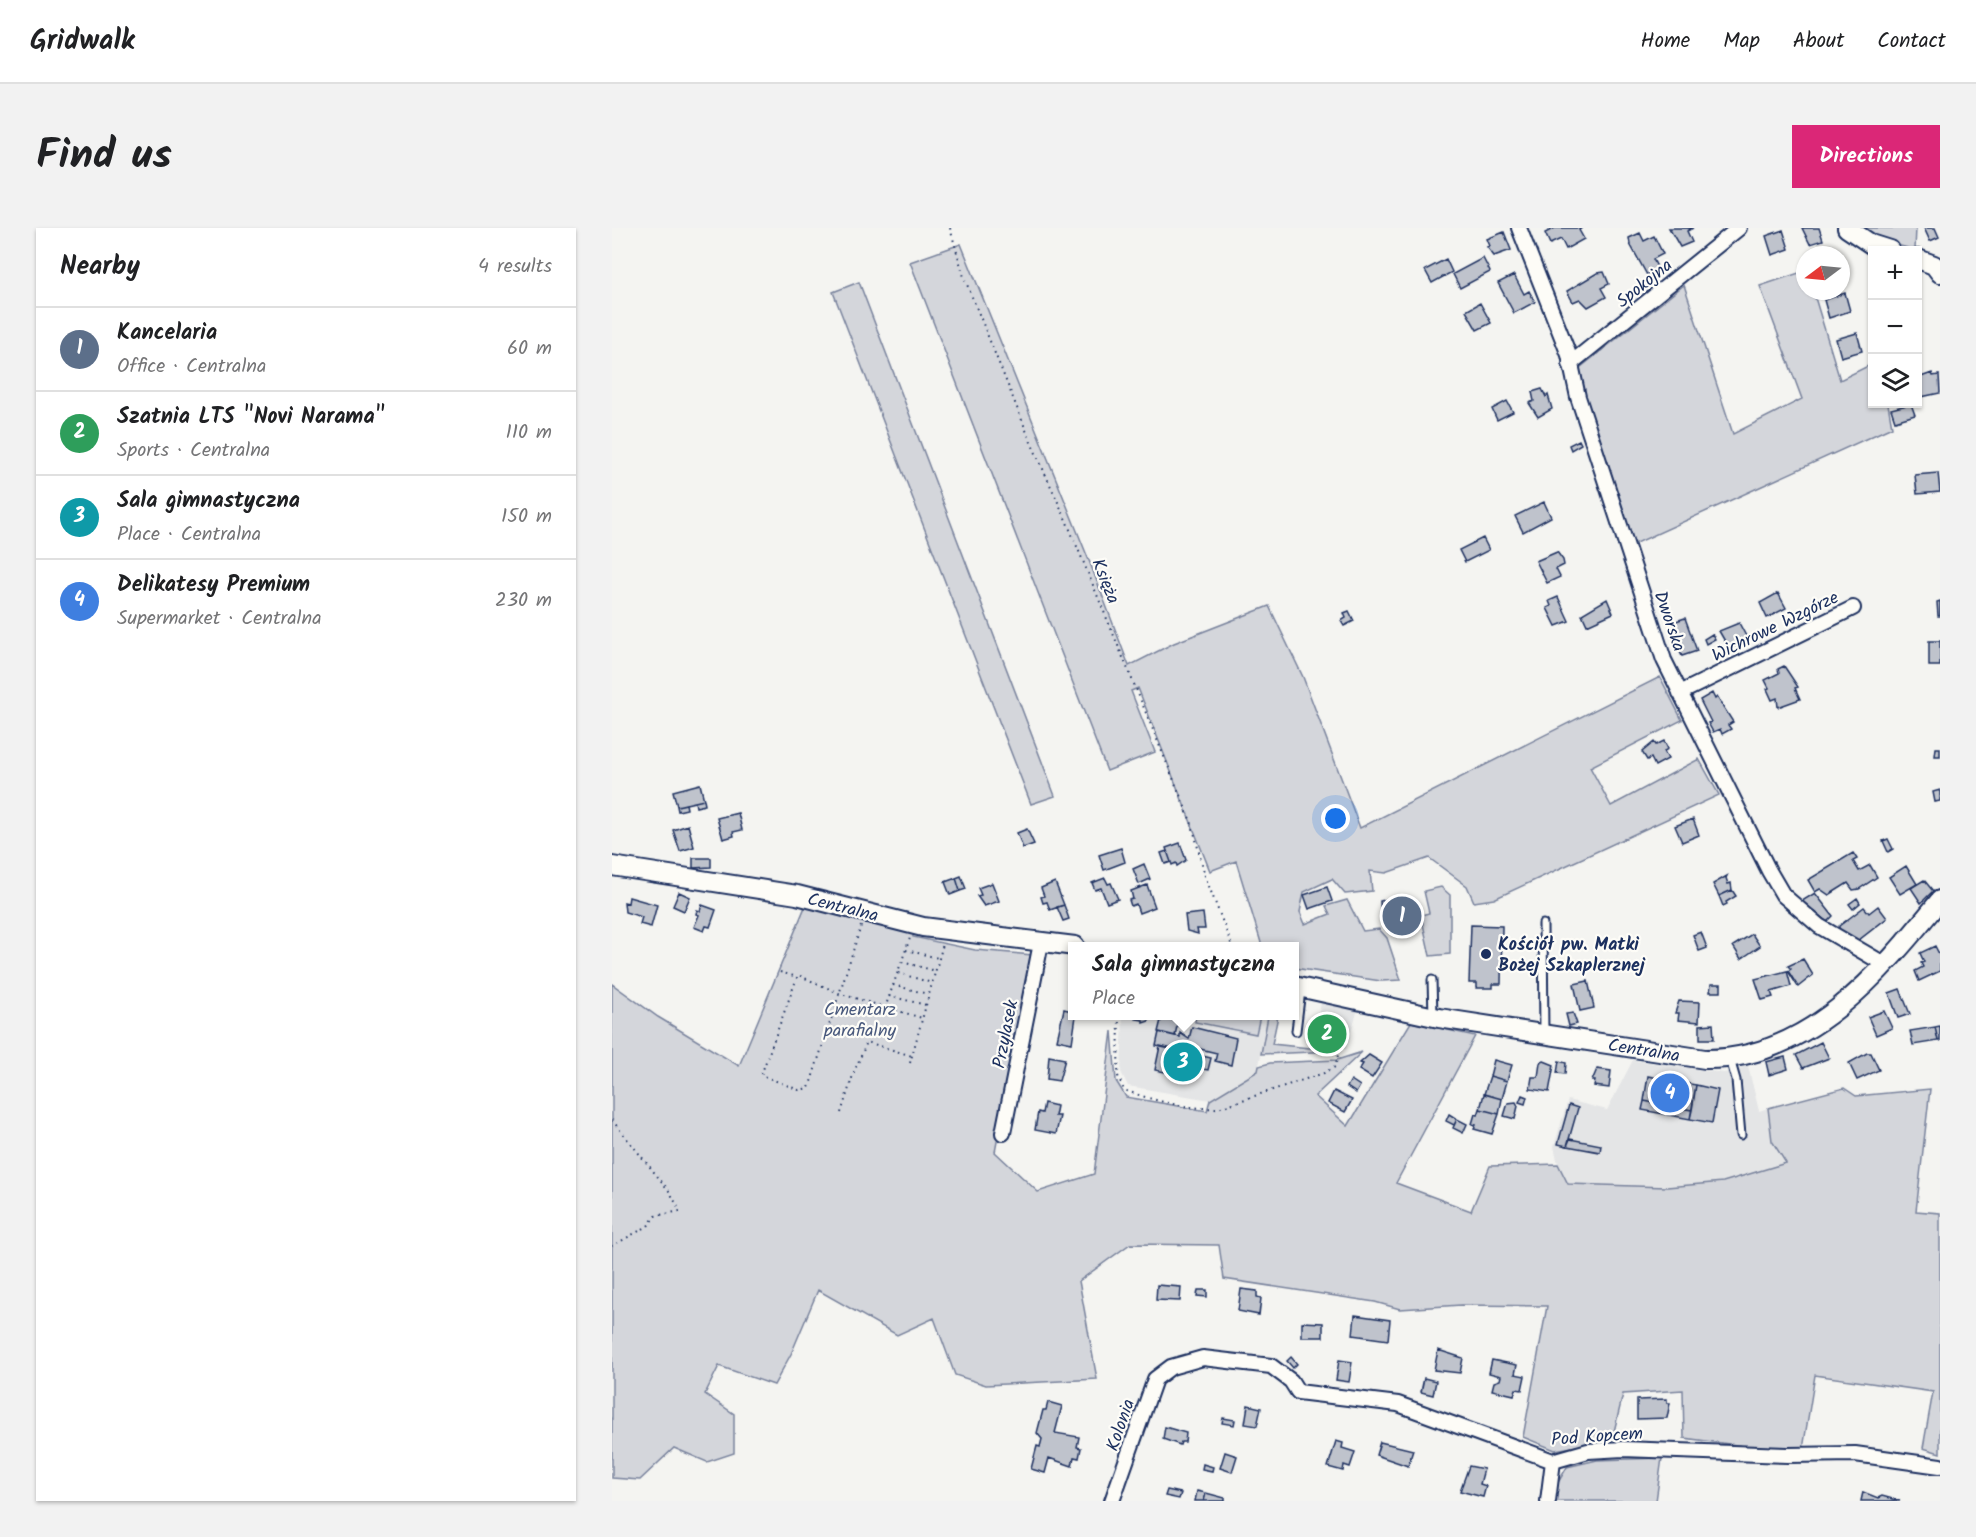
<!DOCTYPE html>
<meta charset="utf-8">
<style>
body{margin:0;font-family:Kalam,sans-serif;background:#f2f2f2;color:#202124}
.controls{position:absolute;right:18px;top:18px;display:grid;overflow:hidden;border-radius:0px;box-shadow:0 2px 4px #0004}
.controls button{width:54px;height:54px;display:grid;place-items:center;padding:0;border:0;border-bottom:2px solid #e0e0e0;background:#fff;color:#202124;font:30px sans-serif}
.compass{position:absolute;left:1184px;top:18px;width:54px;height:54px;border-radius:50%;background:#fff;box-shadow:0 2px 4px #0004;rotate:254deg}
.you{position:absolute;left:724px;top:591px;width:21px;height:21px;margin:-15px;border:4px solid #fff;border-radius:50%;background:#1a73e8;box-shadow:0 0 0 9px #1a73e833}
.badge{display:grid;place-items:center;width:39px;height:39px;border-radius:50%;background:#db2777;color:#fff;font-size:20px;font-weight:700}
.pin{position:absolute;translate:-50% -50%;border:3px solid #fff;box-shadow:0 2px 6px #0006}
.popup{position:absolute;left:456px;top:714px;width:231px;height:78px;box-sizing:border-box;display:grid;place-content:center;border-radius:0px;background:#fff;filter:drop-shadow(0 2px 4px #0005);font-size:20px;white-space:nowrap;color:#757577}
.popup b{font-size:22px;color:#202124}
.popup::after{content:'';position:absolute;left:50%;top:100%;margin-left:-12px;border:12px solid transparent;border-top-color:#fff}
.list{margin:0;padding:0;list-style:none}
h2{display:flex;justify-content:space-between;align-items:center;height:78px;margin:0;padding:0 24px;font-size:26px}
h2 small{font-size:20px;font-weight:400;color:#757577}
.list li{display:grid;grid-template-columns:39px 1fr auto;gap:18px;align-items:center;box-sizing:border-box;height:84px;padding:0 24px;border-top:2px solid #e0e0e0}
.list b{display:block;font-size:22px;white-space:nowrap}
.list p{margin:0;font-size:20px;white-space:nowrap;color:#757577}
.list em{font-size:20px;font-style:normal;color:#757577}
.icon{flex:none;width:33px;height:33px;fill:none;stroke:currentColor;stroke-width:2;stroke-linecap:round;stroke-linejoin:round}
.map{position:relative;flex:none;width:1328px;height:1273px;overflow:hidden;border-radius:0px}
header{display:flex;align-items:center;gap:36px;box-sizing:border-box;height:84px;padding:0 30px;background:#fff;border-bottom:2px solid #e0e0e0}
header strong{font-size:28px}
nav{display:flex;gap:33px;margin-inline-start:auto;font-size:21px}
.intro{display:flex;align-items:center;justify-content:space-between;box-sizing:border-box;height:144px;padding:0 36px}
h1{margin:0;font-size:42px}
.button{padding:15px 27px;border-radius:0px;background:#db2777;color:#fff;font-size:21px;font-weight:700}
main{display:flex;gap:36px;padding:0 36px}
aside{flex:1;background:#fff;border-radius:0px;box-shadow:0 2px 4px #0004}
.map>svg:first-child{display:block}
</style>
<header>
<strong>Gridwalk</strong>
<nav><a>Home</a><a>Map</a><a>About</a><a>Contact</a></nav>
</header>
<div class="intro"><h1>Find us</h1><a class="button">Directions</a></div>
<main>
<aside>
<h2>Nearby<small>4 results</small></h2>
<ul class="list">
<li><span class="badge" style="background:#5c6f8a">1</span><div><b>Kancelaria</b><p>Office · Centralna</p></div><em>60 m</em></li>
<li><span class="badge" style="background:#2e9e5b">2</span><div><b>Szatnia LTS &quot;Novi Narama&quot;</b><p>Sports · Centralna</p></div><em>110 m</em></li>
<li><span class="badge" style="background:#0f9aa8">3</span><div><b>Sala gimnastyczna</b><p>Place · Centralna</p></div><em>150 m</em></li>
<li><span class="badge" style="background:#3f7fe0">4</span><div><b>Delikatesy Premium</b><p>Supermarket · Centralna</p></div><em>230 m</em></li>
</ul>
</aside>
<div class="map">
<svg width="1328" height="1273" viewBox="0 0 1328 1273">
<rect width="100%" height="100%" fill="#f4f4f1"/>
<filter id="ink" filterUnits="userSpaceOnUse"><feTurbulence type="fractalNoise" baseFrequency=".0167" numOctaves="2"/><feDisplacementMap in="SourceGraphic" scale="12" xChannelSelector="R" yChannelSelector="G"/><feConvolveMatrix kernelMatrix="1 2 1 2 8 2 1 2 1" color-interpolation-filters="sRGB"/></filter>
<g filter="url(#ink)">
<path fill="#e4e5e6" d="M709 774 746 781 734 821 701 819Z
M511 788H656L646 843 598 872 516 858 509 844Z
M1021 832 1112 845 1136 838 1147 883 1156 880 1160 913 1175 935 1111 954 1055 959 956 956 946 936 942 918 956 872 995 882Z"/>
<path fill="#d4d6db" stroke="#78829c" stroke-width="1.5" d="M1249 0H1304L1303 22 1259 10Z
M349 16 478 335 517 438 562 415 657 378 691 449 748 600 1048 449 1070 492 978 539 999 578 1087 531 1107 567 882 671 862 674 855 658 817 630 774 645 758 643 760 663 733 666 720 651 692 664 688 684 693 696 718 686 714 678 735 672 751 703 767 701 775 710 789 752 769 753 682 740V718H650L624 633 598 643 526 460 519 463 543 524 495 543 298 34Z
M1193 43V63H1201L1228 152 1260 136V176H1276L1280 199 1018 318 964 143 1072 57 1121 206 1190 171 1148 58Z
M247 54 443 568 419 576 221 64Z
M829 659 838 667V726L818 728 809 687 817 685 812 663Z
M193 679 301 705V709L363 722 421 727 383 924 426 964 482 946 500 803 504 853 514 869 595 883 598 872 646 843 647 838 658 835 725 832 750 824 703 868 736 898 799 794 863 808 784 955 859 983 878 938 946 936 956 956 1055 959 1111 954 1174 935 1160 913 1156 880 1232 860 1244 868 1318 861 1304 983 1328 985V1225L1311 1220 1321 1164 1203 1147 1191 1221 1140 1219 1072 1210 1071 1162 1011 1166 1000 1212 943 1222 911 1209 935 1078 849 1077 788 1081 763 1074 612 1051 607 1017 518 1016 467 1053 485 1151 374 1157 343 1147 322 1090 285 1107 206 1062 179 1126 162 1157 107 1138 93 1166 122 1186V1225L95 1234 62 1220 28 1252 0 1250V756L46 789 127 838Z
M584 788H648L644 806 583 794Z
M656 788H666L660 816 726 823 649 826Z
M1050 1230 1044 1273H942L944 1258 955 1239 985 1232Z"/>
<path fill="#bfc3cc" stroke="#1b2f5e" stroke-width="1.5" d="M943 0H970L967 2 972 11 954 21 949 11 938 16 933 5Z
M1057 0H1081L1075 3 1080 14 1068 19Z
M1190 0H1207L1211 12 1198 16Z
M1312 0H1323L1327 9 1318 13Z
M1171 2 1177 21 1160 27 1154 8Z
M892 4 899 22 882 28 875 19 878 18 875 11Z
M1028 5 1032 13 1042 8 1051 26 1041 31 1046 41 1035 47 1018 16 1017 10Z
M871 30 878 44 848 60 841 46Z
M834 31 840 44 820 55 813 42Z
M992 44 997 56 989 60 994 69 976 79 968 71 961 74 955 63 985 45Z
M902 47 912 66 917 63 923 74 902 85 886 55Z
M1233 65 1238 83 1217 90 1212 72Z
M868 75 879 95 865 102 854 83Z
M1245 105 1250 123 1229 129 1224 111Z
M1320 145 1321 148 1327 147 1328 165 1309 169 1306 150Z
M930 161 934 169 936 167 940 181 926 189 917 175 922 173 920 164Z
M895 173 901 184 885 192 880 181Z
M1299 176 1303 187 1283 193 1279 181Z
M967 212 969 216 959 222 957 217Z
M1326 245 1328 264 1305 266 1303 247Z
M932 274 939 289 911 304 903 288Z
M871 310 877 322 853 334 847 322Z
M945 324 951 332 952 337 944 341 948 349 935 355 924 333Z
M1166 365 1174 380 1155 390 1148 375Z
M946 369 957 393 944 398 935 380 939 378 937 373Z
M995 371 1001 385 975 397 970 386Z
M1328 373V388H1326L1325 374Z
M737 383 742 393 732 398 729 393 734 390 732 385Z
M1073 390 1085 423 1070 428 1063 414 1062 405H1065L1061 394Z
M1127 395 1135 410 1118 422 1107 403Z
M1100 406 1103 411 1094 416 1092 411Z
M1317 413H1328V438H1317Z
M1172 438 1186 459 1183 460 1188 471 1166 479 1165 470 1160 472 1155 461 1157 460 1153 452 1167 445 1166 441Z
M1100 465 1103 471 1105 469 1121 494 1116 497 1119 501 1110 506 1108 501 1101 504 1096 495 1099 494 1088 472Z
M1052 513 1056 521 1052 523 1056 531 1043 538 1039 530 1035 532 1030 524 1042 514 1044 517Z
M1324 520H1328V528H1323Z
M88 556 92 572 65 578 61 563Z
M1328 562V573L1323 574 1321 564Z
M92 572 93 577 84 579 83 574Z
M74 576 75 581 66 583 65 578Z
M126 585 130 602 121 604 122 608 111 611 105 590Z
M1081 591 1087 607 1070 614 1063 598Z
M76 597 82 619 68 623 61 602Z
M415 601 422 616 411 620 405 605Z
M1276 611 1281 621 1276 624 1271 613Z
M568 615 574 632 565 638 564 635 560 637 554 620Z
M509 620 513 634 492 642 487 627Z
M555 623 559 634 553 636 549 625Z
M1241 625 1245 631 1241 633 1247 643 1258 637 1265 649 1247 661 1241 662 1236 655 1217 667 1208 661 1203 664 1196 652Z
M81 630H99V639L81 640Z
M532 636 538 651 527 656 521 641Z
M1294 638 1305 656 1288 666 1277 649Z
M349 648 354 661 348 663 344 650Z
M1115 648 1114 650 1116 656 1119 655 1120 662 1107 668 1101 656Z
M344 650 348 663 338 667 333 654Z
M493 650 496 656 499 655 506 671 495 675 489 660 483 662 480 655Z
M1312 652 1321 663 1309 675 1299 660Z
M443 654 452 677 438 682 435 674 431 675 429 669 432 668 429 660Z
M380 655 387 673 372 678 365 668 369 667 366 660Z
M535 657 543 679 527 685 524 676 519 678 517 672 521 671 519 663Z
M715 659 720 673 697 681 692 667Z
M1120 662 1124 668 1114 674 1115 676 1111 678 1107 668Z
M67 664 78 669 72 683 61 678Z
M1203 665 1221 688 1215 694 1190 673Z
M789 668 796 695 775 700 771 687 769 688 768 673Z
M17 669 45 677 39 699 28 696 30 689 13 684 12 674 16 675Z
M1245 670 1248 675 1241 681 1237 676Z
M90 677 104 682 98 699 94 698 92 703 82 699 87 687 84 686 85 682 88 683Z
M452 677 457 691 451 693 445 679Z
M1266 678 1275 690 1243 715 1227 703V698L1252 679 1257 685Z
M591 685 593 701H585L586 706 575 703 573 687Z
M859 697 890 698 889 756H881V760H865V755H857Z
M1089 704 1095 720 1087 723 1081 707Z
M1140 706 1148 718 1129 731 1121 718Z
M1323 718 1328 728V743L1307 753 1303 743 1311 739 1309 735 1312 734 1308 725Z
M1191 731 1201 747 1186 759 1176 743 1179 741 1176 738Z
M1175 743 1179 758 1159 764 1161 769 1150 772 1143 751Z
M976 753 982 780 968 783 962 756Z
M1099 756H1109V764H1098Z
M1288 761 1298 786 1286 790 1277 765Z
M1067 773 1088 774 1087 794 1066 792 1067 785H1063Z
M452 781 460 783V788H464L460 815 445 812Z
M1272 783 1280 800 1264 807 1256 789Z
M961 785 965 796 957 798 954 786Z
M525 788H538L537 793 531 795V792L524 791Z
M550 788H567L563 808 546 804Z
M1101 796 1102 811H1088V797Z
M1328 798V813H1326L1323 799Z
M580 799 624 810 619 837 603 833 605 825 588 821 587 827 544 818 547 804 568 809V805L577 811Z
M707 799 725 802 723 814 705 811Z
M1323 799 1326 813 1301 817 1298 803Z
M1209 814 1217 830 1191 840 1184 827Z
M548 818 599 830 596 842 585 840 583 850 543 842Z
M1255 825H1259L1267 842 1245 852 1237 835Z
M757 827 770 835 760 850 747 842 751 836 748 835Z
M437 828 453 831 447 853 435 851Z
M1173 829 1176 841 1157 847 1154 834Z
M882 832 900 837 895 853 878 848Z
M932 833 942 837 937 864 918 861 920 849H926L928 835Z
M947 833 954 835 953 846 945 845Z
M985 841 999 843 997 860 982 858 983 853H980Z
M878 848 895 853 890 871 872 866Z
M1036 848 1084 857 1080 882 1032 873Z
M739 852 748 858 744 865 735 859Z
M1084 857 1106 862 1100 895 1078 891Z
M722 863 740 872 733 884 716 875Z
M872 866 890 871 887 886 868 881Z
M910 867 915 869 913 876 907 874Z
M1032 873 1080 882 1078 891 1030 882Z
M904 874 906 878 903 891 892 888 896 875Z
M432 875 445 878 443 888H448L444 906 423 902 426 884 430 885Z
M957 877 966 880 955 918 946 916Z
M868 881 887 886 880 906 862 901 864 897 860 896 863 886 866 887Z
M837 886 845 891 842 897 834 893Z
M845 891 855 896 851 905 841 900Z
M958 911 989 917 988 924 955 918Z
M545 1057 569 1059 568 1073 544 1072Z
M629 1061 645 1063V1069L649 1070 647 1087 626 1083Z
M586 1062H595V1069L585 1068Z
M743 1087 778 1092 776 1112 741 1107Z
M690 1094 711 1095V1109H690Z
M826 1122 851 1130 848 1145 822 1142Z
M679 1129 685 1136 681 1140 675 1133Z
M727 1132 740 1134 737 1154 724 1152Z
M880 1132 905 1137 903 1146 913 1148 910 1162 904 1161 902 1167 880 1162 882 1154 888 1152 889 1148 877 1145Z
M812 1150 824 1153 821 1167 809 1164Z
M1055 1171V1175H1058L1055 1190 1025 1191V1172Z
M436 1174 450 1178 443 1205 467 1209 465 1219 469 1220 467 1230 462 1229 460 1238 437 1230 433 1245 419 1241 425 1218 428 1219 430 1211 425 1205 431 1182H434Z
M636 1177 649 1180 645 1198 633 1196Z
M611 1190 623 1192 622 1197 610 1195Z
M553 1199 574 1205 573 1214H569L568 1217 551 1211Z
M724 1213 731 1215 730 1220 743 1224 738 1239 732 1237 731 1243 716 1239Z
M768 1214 801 1222 796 1238 764 1227Z
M613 1224 625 1228 620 1244 608 1240Z
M591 1236 601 1239 600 1243 590 1241Z
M857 1238 872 1241 868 1256 874 1258 871 1269 848 1263Z
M555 1262 569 1265 567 1271 553 1268Z
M585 1263 594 1265 592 1273H583Z
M1251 1264 1266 1270 1270 1268 1288 1273H1249Z
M594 1265 613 1270V1273H592Z"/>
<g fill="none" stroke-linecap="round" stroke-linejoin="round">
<g stroke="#1b2f5e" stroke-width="11">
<path id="service" d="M931 696 932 805
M820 752 821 787
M684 803 689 762
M1118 831 1124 852 1129 907"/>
</g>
<g stroke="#1b2f5e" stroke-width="18">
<path id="minor" d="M907 0 957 127 966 169 1052 432 1157 643 1171 667 1207 698 1272 736
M958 136 1127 0
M1068 465 1241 380
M391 905 429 715
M500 1273 543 1151 559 1139 591 1130 659 1138 679 1153 686 1164 786 1176 941 1233 976 1223 1011 1221 1176 1227 1243 1226 1328 1238
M936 1273 941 1233"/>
</g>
<g stroke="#1b2f5e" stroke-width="22">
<path id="tertiary" d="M1235 0 1259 16 1278 22
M1306 31 1322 37 1328 45
M0 638 185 667 311 699 463 718
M682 758 827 790 1093 831C1196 832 1268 746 1328 672"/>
</g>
<path stroke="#1b2f5e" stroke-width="2" stroke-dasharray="1.5 4.5" stroke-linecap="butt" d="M338 0 352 49 418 212 454 292 580 596 593 648 620 718
M249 698 197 860 187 862 149 847 186 747 229 766 310 790
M294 722 326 730
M290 734 324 743
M168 744 185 749
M286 745 320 755
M281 757 316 766
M277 768 314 777
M273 780 298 710
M507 788 506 848 512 862C540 872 577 882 606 880L712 845 723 839 726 827
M298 835 331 716
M229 885 242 844 255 814 300 828
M0 892 58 964 68 983 43 988 36 998 0 1018"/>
<use href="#service" stroke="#fdfcf7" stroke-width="7"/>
<use href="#minor" stroke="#fdfcf7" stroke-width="14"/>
<use href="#tertiary" stroke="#fdfcf7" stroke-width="18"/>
</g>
</g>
<circle fill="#1b2f5e" stroke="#fdfcf7" stroke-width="2" cx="874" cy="726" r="6"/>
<g text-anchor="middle" stroke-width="4.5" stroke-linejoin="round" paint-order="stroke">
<g font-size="18" fill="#1b2f5e" stroke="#fdfcf7">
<text transform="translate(1032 55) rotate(-39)" y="6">Spokojna</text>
<text transform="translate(494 353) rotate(68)" y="6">Księża</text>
<text transform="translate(1058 393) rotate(71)" y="6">Dworska</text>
<text transform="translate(1163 398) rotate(-26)" y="6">Wichrowe Wzgórze</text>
<text transform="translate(231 679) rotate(14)" y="6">Centralna</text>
<text transform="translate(393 806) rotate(-79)" y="6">Przylasek</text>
<text transform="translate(1032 822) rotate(9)" y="6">Centralna</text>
<text transform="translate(508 1197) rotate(-71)" y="6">Kolonia</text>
<text transform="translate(985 1208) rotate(-4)" y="6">Pod Kopcem</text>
</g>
<g font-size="18" font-weight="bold" fill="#1b2f5e" stroke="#fdfcf7" text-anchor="start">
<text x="886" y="722">Kościół pw. Matki<tspan x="886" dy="21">Bożej Szkaplerznej</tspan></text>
</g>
<g font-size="18" fill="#49597d" stroke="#fdfcf7">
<text x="248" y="787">Cmentarz<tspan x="248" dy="21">parafialny</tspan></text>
</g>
</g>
</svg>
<div class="controls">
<button>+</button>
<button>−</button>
<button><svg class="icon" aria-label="layers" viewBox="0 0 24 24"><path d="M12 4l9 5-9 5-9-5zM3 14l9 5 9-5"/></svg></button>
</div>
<svg class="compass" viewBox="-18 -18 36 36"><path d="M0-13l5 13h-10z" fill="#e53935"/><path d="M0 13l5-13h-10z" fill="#757577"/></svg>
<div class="you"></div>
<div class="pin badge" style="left:790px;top:688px;background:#5c6f8a">1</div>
<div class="pin badge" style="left:715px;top:806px;background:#2e9e5b">2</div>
<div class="pin badge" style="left:571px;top:834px;background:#0f9aa8">3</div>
<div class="popup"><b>Sala gimnastyczna</b>Place</div>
<div class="pin badge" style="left:1058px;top:865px;background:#3f7fe0">4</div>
</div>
</main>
